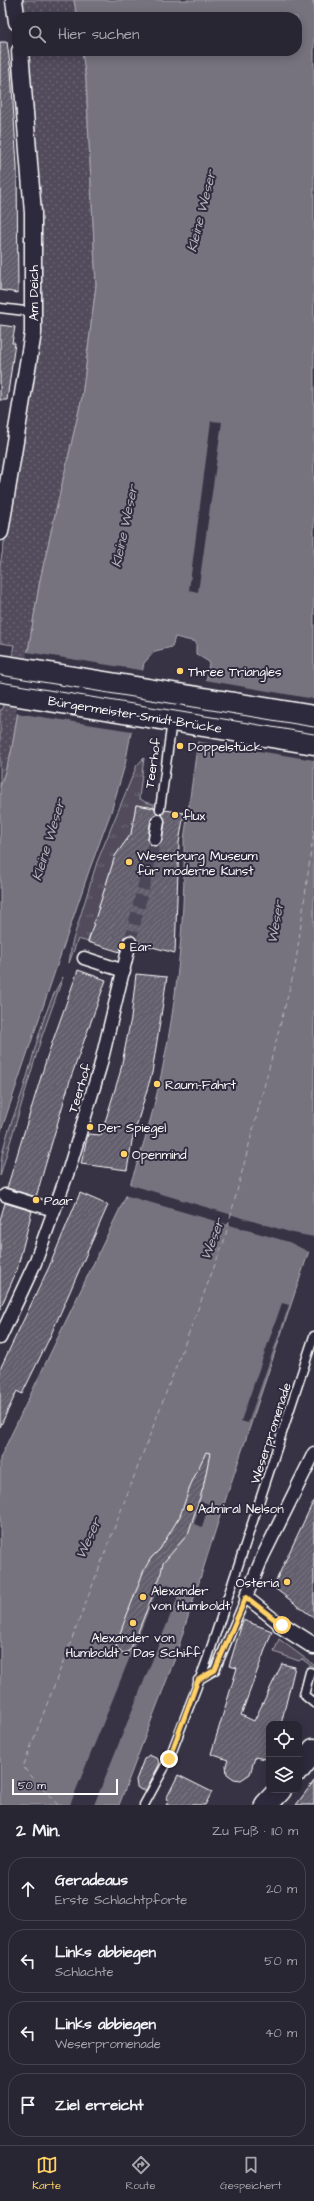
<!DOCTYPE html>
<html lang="de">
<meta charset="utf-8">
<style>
body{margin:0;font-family:"Architects Daughter",sans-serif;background:#312e3c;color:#f1f3f6}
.controls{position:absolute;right:12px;bottom:12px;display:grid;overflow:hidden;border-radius:8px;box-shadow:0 2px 10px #0003}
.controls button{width:36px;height:36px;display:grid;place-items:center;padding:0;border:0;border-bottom:1px solid #45434f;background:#292634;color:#f1f3f6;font:20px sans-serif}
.scale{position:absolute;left:12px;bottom:10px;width:106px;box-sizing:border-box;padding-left:4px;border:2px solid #fff;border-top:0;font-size:11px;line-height:14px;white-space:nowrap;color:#fff;-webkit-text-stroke:3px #2f2a3d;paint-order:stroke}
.stop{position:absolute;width:12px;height:12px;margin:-9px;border:3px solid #ffd166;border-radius:50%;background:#fff}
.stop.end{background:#ffd166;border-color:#fff;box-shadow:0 1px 4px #0008}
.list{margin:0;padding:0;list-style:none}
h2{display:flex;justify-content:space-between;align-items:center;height:52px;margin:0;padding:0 16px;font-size:17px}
h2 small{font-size:13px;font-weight:400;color:#a5a5ac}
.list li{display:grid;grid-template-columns:26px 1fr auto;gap:12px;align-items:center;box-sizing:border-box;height:64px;margin:0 8px 8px;padding:0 8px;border:1px solid #45434f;border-radius:16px}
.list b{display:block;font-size:15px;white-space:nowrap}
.list p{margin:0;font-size:13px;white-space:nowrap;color:#a5a5ac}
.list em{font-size:13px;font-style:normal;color:#a5a5ac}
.icon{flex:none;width:22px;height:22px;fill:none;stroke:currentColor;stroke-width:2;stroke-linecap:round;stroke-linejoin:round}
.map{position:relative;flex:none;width:314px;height:1805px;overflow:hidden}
.search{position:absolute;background:#292634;box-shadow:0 2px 10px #0003;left:12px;right:12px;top:12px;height:44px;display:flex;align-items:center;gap:10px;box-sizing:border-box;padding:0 14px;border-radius:16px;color:#a5a5ac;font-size:15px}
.sheet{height:340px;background:#292634}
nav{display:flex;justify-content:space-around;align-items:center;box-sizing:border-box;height:56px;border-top:1px solid #45434f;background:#292634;font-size:11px;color:#a5a5ac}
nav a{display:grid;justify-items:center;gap:2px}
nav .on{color:#ffd166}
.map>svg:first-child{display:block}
</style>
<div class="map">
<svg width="314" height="1805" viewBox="0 0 314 1805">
<defs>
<pattern id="grass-tufts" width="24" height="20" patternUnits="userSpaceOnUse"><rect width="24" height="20" fill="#514c5c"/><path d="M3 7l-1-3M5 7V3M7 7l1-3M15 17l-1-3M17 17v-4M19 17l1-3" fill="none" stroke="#6b6774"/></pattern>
<pattern id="park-dots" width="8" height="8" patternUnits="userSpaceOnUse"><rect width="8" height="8" fill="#514c5c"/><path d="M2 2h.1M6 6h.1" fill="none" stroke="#6b6774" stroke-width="1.8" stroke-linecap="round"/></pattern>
<pattern id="building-hatch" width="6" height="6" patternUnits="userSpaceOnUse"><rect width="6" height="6" fill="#635f6d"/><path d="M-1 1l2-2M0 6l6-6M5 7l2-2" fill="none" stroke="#7a7783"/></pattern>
</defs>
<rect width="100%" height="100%" fill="#373345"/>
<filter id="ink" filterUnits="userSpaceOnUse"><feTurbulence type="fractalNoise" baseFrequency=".025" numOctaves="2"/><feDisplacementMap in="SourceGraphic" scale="8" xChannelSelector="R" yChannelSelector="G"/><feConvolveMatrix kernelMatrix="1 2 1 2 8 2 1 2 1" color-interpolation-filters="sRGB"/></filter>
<g filter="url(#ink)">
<path fill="url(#grass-tufts)" stroke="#a8a6ae" d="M144 758 139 798 145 802 154 804 153 808 136 805 131 834 115 856 88 942 78 939 69 963 72 943 97 862 137 765Z
M63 977 41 1039 0 1176C0 1145 14 1118 23 1090 35 1053 42 1011 63 977Z
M279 1639 314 1665V1668L302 1659 299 1661 274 1652Z"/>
<path fill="url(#park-dots)" stroke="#a8a6ae" d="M21 0H74L77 17H23Z
M27 51H82L86 80 96 285 82 397 40 580 11 753 0 787V710H2L14 645 0 643V566L40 333C44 238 37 145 27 51Z"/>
<path fill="#76737f" stroke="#adabb2" d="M74 0H314V1236L219 1519 174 1661 119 1805H0V1458L125 1198C167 1089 186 957 184 840L209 662 196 654V642L175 637 172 647 155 651 144 663 125 765 111 812 89 871 0 1134V787L11 753 40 580 82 397 96 285 86 80 82 51H297V17H77Z"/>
<path fill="#373345" d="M211 421 222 422 198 592 189 590Z
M27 652 146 671 132 731 16 713Z
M205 680 314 699V760L195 741Z
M128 1184 293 1233 314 1237 311 1253 289 1242 124 1195Z
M282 1303 289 1305 248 1423 241 1421Z
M201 1501 209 1504 202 1527 194 1524Z
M168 1585 176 1590 177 1599 94 1805H70L157 1590 162 1586Z"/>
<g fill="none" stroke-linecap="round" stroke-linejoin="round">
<path stroke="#b4b2b9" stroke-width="1" stroke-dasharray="5 4" stroke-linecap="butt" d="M313 0 314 18
M58 1805 23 1767 224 1241 295 968 314 830"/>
</g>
<path fill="url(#building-hatch)" stroke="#fff" d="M0 42H7L11 71 17 166 18 293 0 290Z
M0 325 15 327 12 343H15L7 400H0Z
M136 805 155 808 157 814 151 819 148 838V842L153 846H158L162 840 165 822 161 814 165 810 184 813 179 843 175 953 137 943 135 937 131 935 124 937 120 952 88 942 115 856 131 834Z
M78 970 106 980 71 1077 36 1197 7 1188 47 1057Z
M136 974 167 977 152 1073 132 1141 127 1170 81 1164 88 1134 101 1135 120 1073 131 1018Z
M80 1193 108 1205 49 1339 22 1394 17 1391 0 1427V1369L49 1267Z
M5 1203 32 1211 17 1270 0 1309V1220Z
M206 1452 210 1453 203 1488 188 1534 163 1563 160 1577 135 1639 130 1650 125 1653 121 1652 118 1650 116 1644 144 1570 151 1558 160 1549 180 1516 191 1484Z
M314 1500V1618L273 1587Z
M243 1620 272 1631 241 1715 254 1721 282 1664 295 1667 281 1724H269V1760L255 1757 250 1774 241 1780 234 1779 227 1774 226 1765 228 1760 211 1754 237 1668 229 1666Z
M149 1755 158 1759 159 1765 146 1790H141L137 1787 136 1780 144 1759Z
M178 1775 212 1792 205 1805H166L169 1800 166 1799Z
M314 1781V1805H296Z"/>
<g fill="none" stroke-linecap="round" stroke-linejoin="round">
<path stroke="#4b4758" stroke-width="12" stroke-dasharray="12 6" stroke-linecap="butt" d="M130 942 155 839"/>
<g stroke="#fff" stroke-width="11">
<path id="service" d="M0 308 33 312
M0 679 314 731
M160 809 172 721
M310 1672 304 1695 314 1703
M198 1680 215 1670 246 1597
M144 1805 169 1759 207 1660 314 1336"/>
</g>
<g stroke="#fff" stroke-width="15">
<path id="pedestrian" d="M155 839 158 821
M84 958 124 971
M5 1195 54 1210
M0 1338 35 1263 69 1169 100 1067 130 942
M281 1625 246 1597 263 1556 314 1453"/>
</g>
<g stroke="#fff" stroke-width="19">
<path id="minor" d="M14 0 17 22
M0 532 33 333V213L20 51
M281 1625 314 1646"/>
</g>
<g stroke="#fff" stroke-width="25">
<g id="secondary">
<path d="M0 666 314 717"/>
<path id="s1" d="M0 692 314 743"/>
<path d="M299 1769 314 1750"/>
<path d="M266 1805 280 1790"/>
</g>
</g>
<use href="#service" stroke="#2f2a3d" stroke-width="8"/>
<use href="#pedestrian" stroke="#2f2a3d" stroke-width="12"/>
<use href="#minor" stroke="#2f2a3d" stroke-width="16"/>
<use href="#secondary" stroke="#2f2a3d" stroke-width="22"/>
<path stroke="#fff" stroke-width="1" d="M0 675 314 727
M0 682 314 734"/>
</g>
</g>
<g fill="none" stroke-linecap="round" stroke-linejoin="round" filter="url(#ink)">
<path stroke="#ffd166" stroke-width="5" d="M169 1759 198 1680 215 1670 246 1597 282 1625"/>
</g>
<g fill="#ffd166" stroke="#2f2a3d" stroke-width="1.5">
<circle cx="180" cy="671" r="4"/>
<circle cx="180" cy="746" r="4"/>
<circle cx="175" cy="815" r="4"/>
<circle cx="129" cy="862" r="4"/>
<circle cx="122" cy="946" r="4"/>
<circle cx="157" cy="1084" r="4"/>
<circle cx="90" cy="1127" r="4"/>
<circle cx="124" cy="1154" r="4"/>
<circle cx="36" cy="1200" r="4"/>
<circle cx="190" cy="1508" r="4"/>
<circle cx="287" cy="1582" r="4"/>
<circle cx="143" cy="1597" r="4"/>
<circle cx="133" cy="1623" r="4"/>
</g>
<g text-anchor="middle" stroke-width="4" stroke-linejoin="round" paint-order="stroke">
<g font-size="13" fill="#fff" stroke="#2f2a3d">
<text transform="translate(33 293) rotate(-90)" y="5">Am Deich</text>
<text dy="5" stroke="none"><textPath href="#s1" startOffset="137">Bürgermeister-Smidt-Brücke</textPath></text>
<text transform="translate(152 763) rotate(-82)" y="5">Teerhof</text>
<text transform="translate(79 1088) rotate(-73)" y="5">Teerhof</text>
<text transform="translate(270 1433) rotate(-72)" y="5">Weserpromenade</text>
</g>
<g font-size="13" fill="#fff" stroke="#2f2a3d" text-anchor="start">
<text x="188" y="676">Three Triangles</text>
<text x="188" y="751">Doppelstück</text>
<text x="183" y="820">flux</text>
<text x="137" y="860">Weserburg Museum<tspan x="137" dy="15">für moderne Kunst</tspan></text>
<text x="130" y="951">Ear</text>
<text x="165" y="1089">Raum-Fahrt</text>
<text x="98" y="1132">Der Spiegel</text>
<text x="132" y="1159">Openmind</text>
<text x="44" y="1205">Paar</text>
<text x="198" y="1513">Admiral Nelson</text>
<text x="279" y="1587" text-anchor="end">Osteria</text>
<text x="151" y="1595">Alexander<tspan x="151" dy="15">von Humboldt</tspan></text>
<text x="133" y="1642" text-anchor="middle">Alexander von<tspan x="133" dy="15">Humboldt – Das Schiff</tspan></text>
</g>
<g font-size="14" font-style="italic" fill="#b4b2b9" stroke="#2f2a3d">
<text transform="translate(201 211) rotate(-76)" y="5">Kleine Weser</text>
<text transform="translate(124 526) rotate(-78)" y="5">Kleine Weser</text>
<text transform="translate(48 840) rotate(-73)" y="5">Kleine Weser</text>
<text transform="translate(275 922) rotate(-80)" y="5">Weser</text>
<text transform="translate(212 1239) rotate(-69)" y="5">Weser</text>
<text transform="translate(88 1538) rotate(-66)" y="5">Weser</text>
</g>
</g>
</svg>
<div class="controls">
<button><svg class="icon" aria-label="locate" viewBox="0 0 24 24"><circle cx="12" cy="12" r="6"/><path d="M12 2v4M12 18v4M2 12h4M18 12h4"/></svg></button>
<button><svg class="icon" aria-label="layers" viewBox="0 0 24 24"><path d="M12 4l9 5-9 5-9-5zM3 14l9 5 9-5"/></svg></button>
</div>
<div class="scale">50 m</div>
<div class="stop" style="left:282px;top:1625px"></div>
<div class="stop end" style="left:169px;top:1759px"></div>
<div class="search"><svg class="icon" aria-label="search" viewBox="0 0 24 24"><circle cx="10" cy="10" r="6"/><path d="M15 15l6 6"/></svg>Hier suchen</div>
</div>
<section class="sheet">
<h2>2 Min.<small>Zu Fuß · 110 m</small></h2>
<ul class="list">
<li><svg class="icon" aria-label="ahead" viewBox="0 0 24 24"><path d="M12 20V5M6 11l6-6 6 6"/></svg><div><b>Geradeaus</b><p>Erste Schlachtpforte</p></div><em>20 m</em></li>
<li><svg class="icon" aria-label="left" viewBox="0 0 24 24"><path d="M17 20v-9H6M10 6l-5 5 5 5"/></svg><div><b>Links abbiegen</b><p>Schlachte</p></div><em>50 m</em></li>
<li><svg class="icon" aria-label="left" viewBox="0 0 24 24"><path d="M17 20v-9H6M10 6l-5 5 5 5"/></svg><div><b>Links abbiegen</b><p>Weserpromenade</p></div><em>40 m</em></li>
<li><svg class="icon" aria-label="arrive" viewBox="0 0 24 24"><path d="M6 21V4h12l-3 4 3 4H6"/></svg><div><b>Ziel erreicht</b></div></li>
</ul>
</section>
<nav>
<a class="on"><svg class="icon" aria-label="map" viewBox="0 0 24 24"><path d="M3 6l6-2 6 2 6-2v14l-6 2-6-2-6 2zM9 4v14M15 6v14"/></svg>Karte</a>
<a><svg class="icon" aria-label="directions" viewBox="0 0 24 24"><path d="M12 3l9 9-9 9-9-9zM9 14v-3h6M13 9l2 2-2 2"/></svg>Route</a>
<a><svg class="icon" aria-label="saved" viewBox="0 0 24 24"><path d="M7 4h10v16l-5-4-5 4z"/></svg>Gespeichert</a>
</nav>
